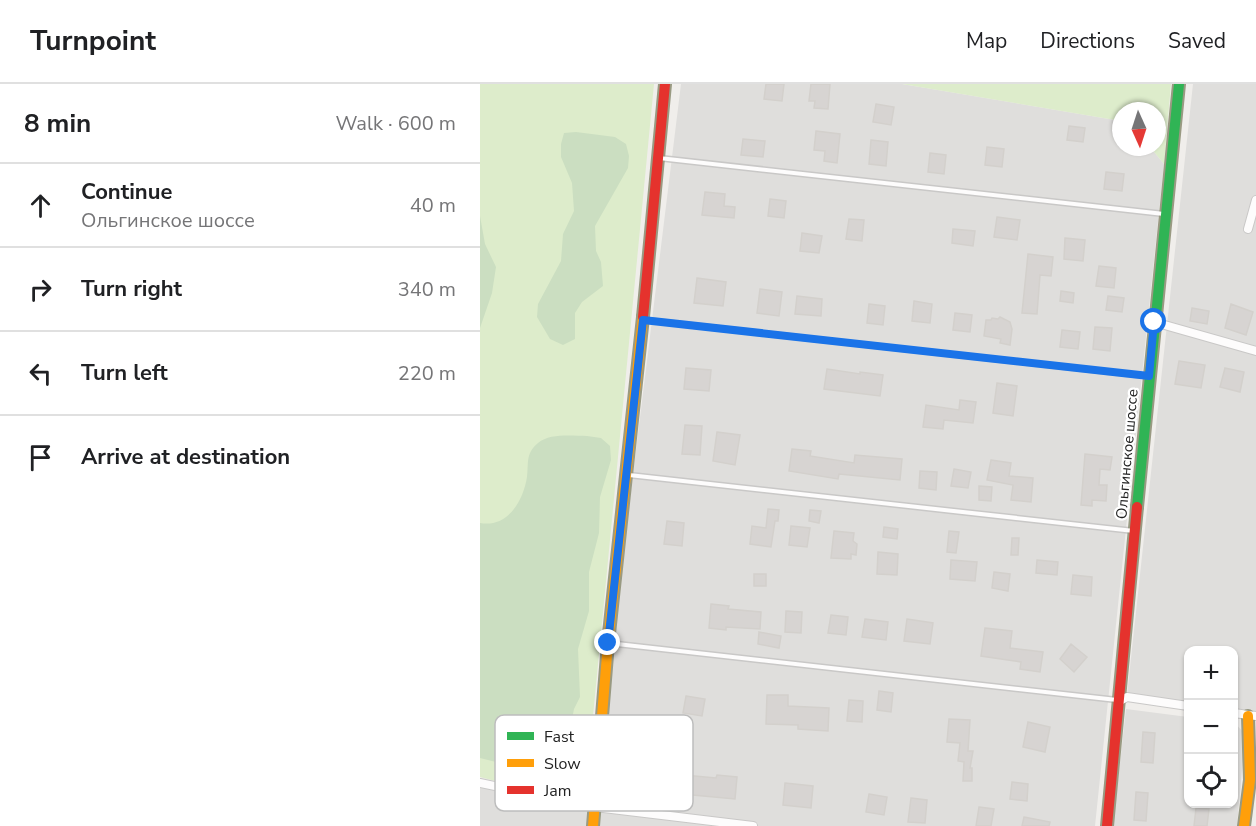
<!DOCTYPE html>
<meta charset="utf-8">
<style>
body{margin:0;font-family:"Nunito Sans",sans-serif;background:#f2f2f2;color:#202124}
.controls{position:absolute;right:18px;bottom:18px;display:grid;overflow:hidden;border-radius:12px;box-shadow:0 2px 4px #0004}
.controls button{width:54px;height:54px;display:grid;place-items:center;padding:0;border:0;border-bottom:2px solid #e0e0e0;background:#fff;color:#202124;font:30px sans-serif}
.compass{position:absolute;left:632px;top:18px;width:54px;height:54px;border-radius:50%;background:#fff;box-shadow:0 2px 4px #0004;rotate:177deg}
.stop{position:absolute;width:18px;height:18px;margin:-14px;border:4px solid #1a73e8;border-radius:50%;background:#fff}
.stop.end{background:#1a73e8;border-color:#fff;box-shadow:0 2px 6px #0008}
.list{margin:0;padding:0;list-style:none}
h2{display:flex;justify-content:space-between;align-items:center;height:78px;margin:0;padding:0 24px;font-size:26px}
h2 small{font-size:20px;font-weight:400;color:#757577}
.list li{display:grid;grid-template-columns:39px 1fr auto;gap:18px;align-items:center;box-sizing:border-box;height:84px;padding:0 24px;border-top:2px solid #e0e0e0}
.list b{display:block;font-size:22px;white-space:nowrap}
.list p{margin:0;font-size:20px;white-space:nowrap;color:#757577}
.list em{font-size:20px;font-style:normal;color:#757577}
.icon{flex:none;width:33px;height:33px;fill:none;stroke:currentColor;stroke-width:2;stroke-linecap:round;stroke-linejoin:round}
.map{position:relative;flex:none;width:776px;height:742px;overflow:hidden}
header{display:flex;align-items:center;gap:36px;box-sizing:border-box;height:84px;padding:0 30px;background:#fff;border-bottom:2px solid #e0e0e0}
header strong{font-size:28px}
nav{display:flex;gap:33px;margin-inline-start:auto;font-size:21px}
main{display:flex}
aside{flex:1;background:#fff}
.map>svg:first-child{display:block}
</style>
<header>
<strong>Turnpoint</strong>
<nav><a>Map</a><a>Directions</a><a>Saved</a></nav>
</header>
<main>
<aside>
<h2>8 min<small>Walk · 600 m</small></h2>
<ul class="list">
<li><svg class="icon" aria-label="ahead" viewBox="0 0 24 24"><path d="M12 20V5M6 11l6-6 6 6"/></svg><div><b>Continue</b><p>Ольгинское шоссе</p></div><em>40 m</em></li>
<li><svg class="icon" aria-label="right" viewBox="0 0 24 24"><path d="M7 20v-9h11M14 6l5 5-5 5"/></svg><div><b>Turn right</b></div><em>340 m</em></li>
<li><svg class="icon" aria-label="left" viewBox="0 0 24 24"><path d="M17 20v-9H6M10 6l-5 5 5 5"/></svg><div><b>Turn left</b></div><em>220 m</em></li>
<li><svg class="icon" aria-label="arrive" viewBox="0 0 24 24"><path d="M6 21V4h12l-3 4 3 4H6"/></svg><div><b>Arrive at destination</b></div></li>
</ul>
</aside>
<div class="map">
<svg width="776" height="742" viewBox="0 0 776 742">
<rect width="100%" height="100%" fill="#f0eeeb"/>
<path fill="#dfdedc" d="M201 0H422L641 37V63H670L684 80 615 742H0V697L112 724Z
M713 0H776V628L754 625V566H708V619L647 611Z
M646 625 708 633V720H754V638L755 639 763 648 764 664 757 742H633Z"/>
<path fill="#ddeccb" d="M0 0H174L105 715 95 718 0 693Z
M422 0H691L684 80 670 63H677V27H641V37Z"/>
<path fill="#cbdec1" d="M96 48 135 53 146 60 149 72 148 84 115 142 116 167 121 178 123 202 102 218 95 229V255L83 261 70 255 57 233 58 220 81 177 83 150 94 127 92 99 81 73V60L84 49Z
M0 132 5 160 16 183 12 209 0 244Z
M107 352 121 354 130 362 131 376 120 413 119 449 109 488V527L98 565 100 613 94 625 91 640 93 676 89 688 78 695H65L51 692 28 681 0 674V439C27 444 43 418 47 393 49 379 45 370 58 359 70 349 92 352 107 352Z"/>
<path fill="#d7d4d2" stroke="#d3d0cc" stroke-width="1.5" d="M286 0H304L302 17 284 15Z
M331 0H350L348 25 334 24 335 17H329Z
M396 20 414 23 411 41 393 38Z
M589 42 605 44 603 58 587 56Z
M336 47 360 50 357 79 344 77 345 67 334 66Z
M263 55 285 57 283 73 261 71Z
M391 56 408 58 406 82 389 80Z
M507 63 524 65 522 83 505 81Z
M450 69 466 71 464 90 448 88Z
M626 88 644 90 642 107 624 105Z
M225 108 245 110 244 122 255 123 254 134 222 131Z
M290 115 306 117 304 134 288 132Z
M517 133 540 136 537 156 514 153Z
M369 135 384 136 382 157 366 155Z
M473 145 495 147 493 162 472 159Z
M322 149 342 152 339 169 320 167Z
M585 154 605 156 603 177 584 175Z
M548 170 573 173 571 192 560 191 557 230 542 229Z
M619 182 636 184 634 204 616 202Z
M217 194 246 198 243 222 214 219Z
M280 205 302 208 299 232 277 229Z
M581 207 594 209 593 219 580 217Z
M317 212 342 215 341 232 315 230Z
M628 212 644 214 642 228 626 226Z
M434 217 452 220 450 239 432 237Z
M389 220 405 222 403 241 387 239Z
M751 220 773 228 766 251 745 244Z
M712 224 729 227 727 240 710 237Z
M475 229 492 231 490 248 473 246Z
M520 233 530 238 532 245 530 261 520 259 521 255 504 252 506 236H511L512 234 518 235Z
M615 243 632 244 630 267 613 265Z
M582 246 600 248 598 265 580 263Z
M699 277 725 281 721 304 695 300Z
M206 284 231 286 229 307 204 305Z
M745 284 764 288 760 308 740 303Z
M347 285 380 290V288L403 291 400 312 344 305Z
M517 299 537 302 533 332 513 329Z
M480 316 496 318 493 339 464 336 463 345 443 343 446 321 479 326Z
M205 341 222 342 220 371 202 370Z
M237 348 260 351 255 381 233 377Z
M312 365 331 367 330 372 374 379 375 371 422 375 420 396 359 390 358 395 309 387Z
M605 370 632 373 630 386 620 385 619 401H627L626 417 612 416V422L601 421Z
M511 376 531 379 529 392 553 394 551 418 531 416 533 401 507 396Z
M474 385 491 388 488 404 471 402Z
M440 387 457 388 456 406 439 404Z
M499 402 512 403 511 417 499 416Z
M288 425 299 426 298 437H295L291 463 270 460 272 442 286 444Z
M330 426 341 427 339 439 329 437Z
M187 437 204 439 202 462 184 460Z
M311 442 330 444 327 463 309 461Z
M404 443 418 445 417 455 403 453Z
M354 447 374 449 373 457 377 460 376 471 371 470V475L351 474Z
M469 447 479 448 476 469 467 468Z
M532 454H539L538 471H531Z
M398 468 418 470 417 491 397 490Z
M471 476 497 478 495 497 470 495Z
M557 476 578 478 577 491 556 489Z
M514 488 530 490 528 507 512 504Z
M274 490H286V502H274Z
M593 491 612 493 611 512 591 510Z
M231 520 249 522 248 525 281 528 280 545 246 543V546L229 544Z
M306 527 322 528 321 549 305 548Z
M351 531 368 533 366 551 348 549Z
M385 535 408 538 406 556 382 553Z
M427 535 453 539 450 560 424 557Z
M505 544 532 547 530 564 563 568 560 588 540 585 541 578 501 572Z
M279 548 301 552 299 564 278 560Z
M591 560 607 573 594 588 580 575Z
M399 607 413 609 411 628 397 626Z
M287 611H308V622L349 624 348 647 318 645V641L286 640Z
M206 612 225 615 222 632 203 629Z
M369 616 383 617 382 638 367 637Z
M469 635 490 636 488 667H493L490 684H492V697H483L484 678 478 677 480 659 467 658Z
M548 638 570 643 565 668 543 663Z
M663 648 675 649 673 679 661 678Z
M204 691 236 694 237 691 257 693 255 715 202 710Z
M532 698 548 700 547 717 530 715Z
M305 699 333 702 331 724 303 721Z
M656 708 668 709 666 737 654 736Z
M389 710 407 713 404 731 386 728Z
M431 714 447 716 445 739 428 738Z
M499 723 514 725 511 742H496Z
M716 724 729 725 727 742H714Z
M544 733 570 738 569 742H542Z"/>
<g fill="none" stroke-linecap="round" stroke-linejoin="round">
<g stroke="#c9c8c7" stroke-width="7">
<path id="lane" d="M179 74 684 130
M164 236 666 292
M149 391 654 447
M128 559 637 616"/>
</g>
<g stroke="#c9c8c7" stroke-width="10">
<path id="street" d="M768 145 776 116
M674 238 776 267
M640 617 647 613 708 622
M754 629 776 632
M0 699 115 723 273 742"/>
</g>
<g stroke="#999a82" stroke-width="14">
<path id="fast" d="M657 423 699 0"/>
</g>
<g stroke="#999a82" stroke-width="14">
<path id="slow" d="M113 742 128 559 163 233
M764 742 770 696 768 632"/>
</g>
<g stroke="#999a82" stroke-width="14">
<path id="jam" d="M163 233 185 0
M627 742 657 423"/>
</g>
<use href="#lane" stroke="#fdfcfc" stroke-width="4"/>
<use href="#street" stroke="#fdfcfc" stroke-width="8"/>
<use href="#fast" stroke="#30b455" stroke-width="10"/>
<use href="#slow" stroke="#ff9f0a" stroke-width="10"/>
<use href="#jam" stroke="#e5322d" stroke-width="10"/>
</g>
<g fill="none" stroke-linecap="round" stroke-linejoin="round">
<path stroke="#1a73e8" stroke-width="8" d="M128 559 163 236 669 292 674 238"/>
</g>
<g text-anchor="middle" stroke-width="4.5" stroke-linejoin="round" paint-order="stroke">
<g font-size="15" fill="#222" stroke="#fff">
<text transform="translate(647 370) rotate(-85)" y="5">Ольгинское шоссе</text>
</g>
</g>
<rect x="15" y="631" width="198" height="96" rx="9" fill="#fff" stroke="#bdbdbd" stroke-width="1.5"/>
<rect x="27" y="648" width="27" height="8" fill="#30b455"/>
<rect x="27" y="675" width="27" height="8" fill="#ff9f0a"/>
<rect x="27" y="702" width="27" height="8" fill="#e5322d"/>
<g font-size="16" fill="#222">
<text x="64" y="658">Fast</text>
<text x="64" y="685">Slow</text>
<text x="64" y="712">Jam</text>
</g>
</svg>
<div class="controls">
<button>+</button>
<button>−</button>
<button><svg class="icon" aria-label="locate" viewBox="0 0 24 24"><circle cx="12" cy="12" r="6"/><path d="M12 2v4M12 18v4M2 12h4M18 12h4"/></svg></button>
</div>
<svg class="compass" viewBox="-18 -18 36 36"><path d="M0-13l5 13h-10z" fill="#e53935"/><path d="M0 13l5-13h-10z" fill="#757577"/></svg>
<div class="stop" style="left:674px;top:238px"></div>
<div class="stop end" style="left:128px;top:559px"></div>
</div>
</main>
